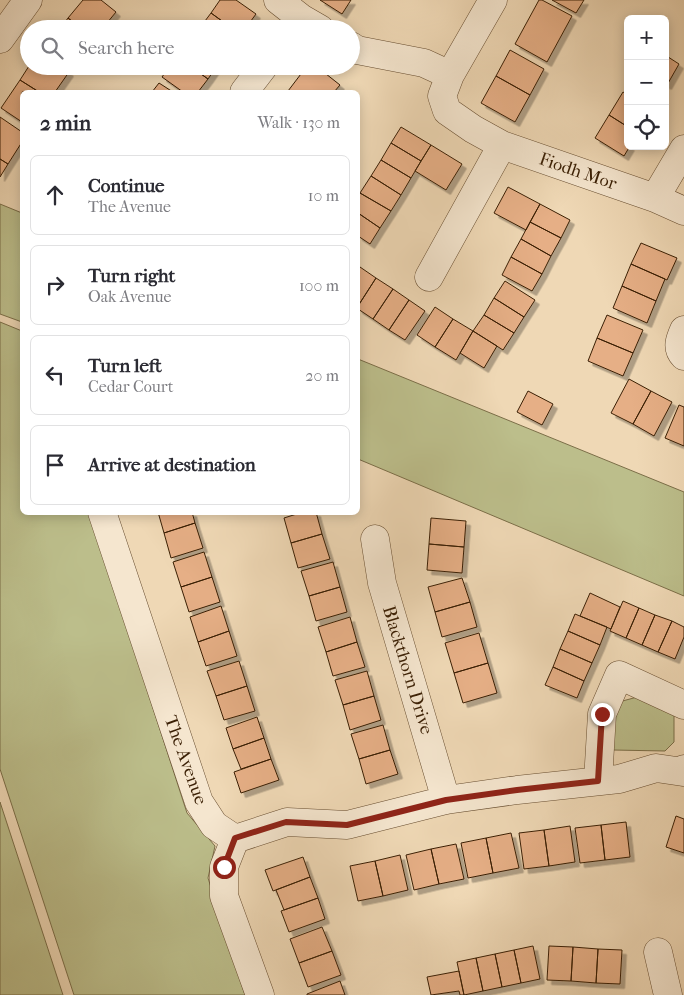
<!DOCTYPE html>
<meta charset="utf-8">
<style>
body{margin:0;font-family:"IM FELL French Canon",serif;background:#f2f2f3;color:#2b2b33}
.controls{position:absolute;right:15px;top:15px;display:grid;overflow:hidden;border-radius:8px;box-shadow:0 2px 12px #0003}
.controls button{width:45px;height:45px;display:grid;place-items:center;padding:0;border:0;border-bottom:1px solid #e1e1e2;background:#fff;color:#2b2b33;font:25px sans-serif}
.stop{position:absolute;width:15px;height:15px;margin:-11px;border:4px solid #8f2418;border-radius:50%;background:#fff}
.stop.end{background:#8f2418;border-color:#fff;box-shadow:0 1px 5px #0008}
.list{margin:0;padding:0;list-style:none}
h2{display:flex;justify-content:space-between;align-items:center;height:65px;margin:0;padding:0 20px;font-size:21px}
h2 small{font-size:16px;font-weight:400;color:#7c7c81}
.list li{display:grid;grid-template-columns:32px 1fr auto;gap:15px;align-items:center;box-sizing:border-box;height:80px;margin:0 10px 10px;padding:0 10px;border:1px solid #e1e1e2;border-radius:8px}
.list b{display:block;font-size:19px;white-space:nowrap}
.list p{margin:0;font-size:16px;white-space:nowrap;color:#7c7c81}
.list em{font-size:16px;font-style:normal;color:#7c7c81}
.icon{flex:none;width:28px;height:28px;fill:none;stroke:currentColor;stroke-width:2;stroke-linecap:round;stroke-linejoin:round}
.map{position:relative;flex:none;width:684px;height:995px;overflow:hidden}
.search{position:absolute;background:#fff;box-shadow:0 2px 12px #0003;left:20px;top:20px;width:340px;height:55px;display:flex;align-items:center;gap:12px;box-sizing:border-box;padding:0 18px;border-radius:28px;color:#7c7c81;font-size:19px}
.panel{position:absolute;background:#fff;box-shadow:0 2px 12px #0003;left:20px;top:90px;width:340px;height:425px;border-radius:8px}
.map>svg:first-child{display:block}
</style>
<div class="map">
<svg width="684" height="995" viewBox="0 0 684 995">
<defs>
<filter id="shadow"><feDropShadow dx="4.5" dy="4.5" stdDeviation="0" flood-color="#0004"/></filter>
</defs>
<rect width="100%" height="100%" fill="#efd8b5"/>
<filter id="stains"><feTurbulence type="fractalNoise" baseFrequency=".004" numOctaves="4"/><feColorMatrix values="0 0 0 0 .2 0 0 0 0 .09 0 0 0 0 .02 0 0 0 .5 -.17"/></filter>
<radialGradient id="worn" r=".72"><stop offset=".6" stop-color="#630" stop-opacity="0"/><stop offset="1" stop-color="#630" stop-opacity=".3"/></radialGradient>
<path fill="#bcbe8b" stroke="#7b6e48" d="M0 204 22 213V322L0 314Z
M0 322 22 331V512L90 513 187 813 215 846 208 878 245 995H74L0 769Z
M358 359 684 492V596L358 459Z
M641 696 674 715V742L665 751 613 750 615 703Z
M0 802 63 995H0Z"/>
<path fill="#e6af86" stroke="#3a1f04" filter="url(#shadow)" d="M83 0H101L116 12 102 29H82L68 18Z
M220 0H236L256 14 245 29H233L211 13Z
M320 0H351L342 14Z
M539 0H542L572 16 547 62 515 44Z
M552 0H584L576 13Z
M211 13 233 29H199Z
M68 18 82 29H60Z
M510 50 544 69 530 95 496 76Z
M665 55 679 64 667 85 665 84Z
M29 66H61L69 72 55 92H39L20 80Z
M170 66H190L208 79 198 92H183L162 77Z
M190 66H217L208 79Z
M307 66H316L340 85 334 92H291L288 91Z
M496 76 530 95 515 122 481 103Z
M20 80 39 92H22V122L1 108Z
M159 83 173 92H152Z
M623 92 628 95V127L609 115Z
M609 115 628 127V146H630L624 156 595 138Z
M0 117 22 132V142L8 164 0 159Z
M401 127 431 145 421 161 391 143Z
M391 143 421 161 411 178 381 160Z
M431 145 462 164 446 190 415 171Z
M0 159 8 164 0 177Z
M381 160 411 178 401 195 371 176Z
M371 176 401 195 391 211 360 193Z
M508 187 540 204 526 230 494 213Z
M360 193 391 211 380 228 358 213V198Z
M540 204 570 220 561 238 530 222Z
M358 213 380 228 370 244 358 236Z
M530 222 561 238 551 256 521 239Z
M521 239 551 256 542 274 511 257Z
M641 243 677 258 667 280 631 264Z
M511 257 542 274 532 291 502 275Z
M631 264 665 279 656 301 622 286Z
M360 267 376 278 358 306V271Z
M376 278 393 289 373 319 358 309V306Z
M505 281 535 300 524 317 494 298Z
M622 286 656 301 647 323 613 308Z
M393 289 409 300 389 330 373 319Z
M494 298 524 317 514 333 484 315Z
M409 300 425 311 405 340 389 330Z
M435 307 453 319 435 347 417 335Z
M484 315 514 333 503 350 473 331Z
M607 315 643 330 633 353 597 338Z
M453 319 473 331 456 360 435 347Z
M473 331 497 346 484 368 460 353Z
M597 338 633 353 623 376 588 361Z
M629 379 651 391 633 424 611 413Z
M528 391 553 404 542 425 517 412Z
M651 391 672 402 654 436 633 424Z
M679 405 684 407V446L665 438Z
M158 512H192L195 523 164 533Z
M303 512H316L322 534 291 543 284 518Z
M431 518 466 521 464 547 429 544Z
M195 523 203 548 171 558 164 533Z
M322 534 330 559 298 568 291 543Z
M429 544 464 547 462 573 427 570Z
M204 552 212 577 181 587 173 562Z
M333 562 340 587 309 596 301 571Z
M212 577 220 602 189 612 181 587Z
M462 578 470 602 435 612 428 587Z
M340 587 347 612 316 621 309 596Z
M590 593 620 607 611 629 580 616Z
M623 601 639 608 626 638 610 631Z
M470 602 477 627 442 637 435 612Z
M221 606 229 631 198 642 190 617Z
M639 608 655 615 642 645 626 638Z
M575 614 607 627 600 645 568 631Z
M655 615 672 621 658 652 642 645Z
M350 617 357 642 326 652 318 627Z
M672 621 684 627V637L675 659 658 652Z
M229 631 237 656 206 666 198 642Z
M568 631 600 645 592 663 560 649Z
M479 633 488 663 454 673 445 643Z
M357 642 365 667 333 676 326 652Z
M560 649 592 663 584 681 553 667Z
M239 661 247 686 216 696 207 671Z
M488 663 497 693 463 703 454 673Z
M553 667 584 681 577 698 545 685Z
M367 671 374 696 343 705 335 680Z
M247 686 255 711 224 720 216 696Z
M374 696 381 720 350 730 343 705Z
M257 717 264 738 233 749 226 728Z
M383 725 390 750 359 759 351 734Z
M264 738 271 759 241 769 233 749Z
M390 750 398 774 366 784 359 759Z
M271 759 279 780 241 793 234 772Z
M676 816 684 819V853L666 847Z
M626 822 630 857 605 860 601 825Z
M601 825 605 860 580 863 575 828Z
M570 826 575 862 549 866 544 830Z
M544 830 549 866 524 869 519 833Z
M511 833 519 868 493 873 486 838Z
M486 838 493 873 468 878 461 843Z
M456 844 464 879 439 884 431 849Z
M431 849 439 884 414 890 406 855Z
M400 855 408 890 383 896 375 861Z
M303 857 310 877 273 891 265 870Z
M375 861 383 896 358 901 350 866Z
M310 877 318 898 284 910 276 890Z
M318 898 325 919 289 932 281 911Z
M322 927 332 951 299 963 290 939Z
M533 946 540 979 521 983 514 950Z
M549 946 573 947 571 981 547 980Z
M573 947 598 949 596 983 571 981Z
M598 949 622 950 620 984 596 983Z
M514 950 521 983 502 987 495 954Z
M332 951 341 975 308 987 299 963Z
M495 954 502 987 483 991 476 958Z
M476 958 483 991 464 995 457 962Z
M459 971 464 995H460L459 991 431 995 427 977Z
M340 981 345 995H307V994Z"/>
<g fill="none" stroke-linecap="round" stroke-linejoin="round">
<g stroke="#674d30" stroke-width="29">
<path id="minor" d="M278 0 301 18 320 29
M0 39 28 0
M351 46 357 50 424 63 450 75 442 96 447 111 473 129 502 145 655 198 684 211
M450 75 493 0
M244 92 264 66
M655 198 684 149
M429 277 502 145
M684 330C680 339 676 348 684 356
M102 512 199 802 214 825 235 839 224 867V896L260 995
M375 539 382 583 446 800
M598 781 602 714 619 675 684 705
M235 839 287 822 347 825 446 800 517 790 619 779 656 768 683 772 684 769
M658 952 668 995"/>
</g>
<use href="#minor" stroke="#f5e6cf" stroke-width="28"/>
</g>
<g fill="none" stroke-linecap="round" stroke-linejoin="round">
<path stroke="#8f2418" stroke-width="6" d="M224 867 235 838 286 822 347 825 446 800 517 790 598 781 602 714"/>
</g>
<g text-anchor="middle" stroke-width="5" stroke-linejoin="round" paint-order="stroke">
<g font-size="18" fill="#3a1f04" stroke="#f5e6cf">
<text transform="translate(578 171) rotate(19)" y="6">Fiodh Mor</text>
<text transform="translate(408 670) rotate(73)" y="6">Blackthorn Drive</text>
<text transform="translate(186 760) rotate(70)" y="6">The Avenue</text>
</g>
</g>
<rect width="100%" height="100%" filter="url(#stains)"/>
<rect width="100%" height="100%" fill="url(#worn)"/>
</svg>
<div class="controls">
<button>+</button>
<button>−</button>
<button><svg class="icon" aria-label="locate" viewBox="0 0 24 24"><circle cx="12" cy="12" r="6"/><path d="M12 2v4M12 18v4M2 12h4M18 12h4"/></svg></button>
</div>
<div class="stop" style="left:224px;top:867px"></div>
<div class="stop end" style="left:602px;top:714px"></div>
<div class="search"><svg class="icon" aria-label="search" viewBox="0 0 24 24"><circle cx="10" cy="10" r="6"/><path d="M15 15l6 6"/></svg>Search here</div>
<section class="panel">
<h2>2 min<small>Walk · 130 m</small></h2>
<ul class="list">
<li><svg class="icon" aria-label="ahead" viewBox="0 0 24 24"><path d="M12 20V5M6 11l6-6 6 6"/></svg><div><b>Continue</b><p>The Avenue</p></div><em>10 m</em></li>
<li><svg class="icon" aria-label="right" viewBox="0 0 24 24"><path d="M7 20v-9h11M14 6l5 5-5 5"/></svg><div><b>Turn right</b><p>Oak Avenue</p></div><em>100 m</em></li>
<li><svg class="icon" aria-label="left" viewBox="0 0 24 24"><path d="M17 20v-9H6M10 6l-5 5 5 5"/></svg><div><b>Turn left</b><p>Cedar Court</p></div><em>20 m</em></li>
<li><svg class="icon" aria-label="arrive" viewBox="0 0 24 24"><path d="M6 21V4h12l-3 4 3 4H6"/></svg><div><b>Arrive at destination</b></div></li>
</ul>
</section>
</div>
